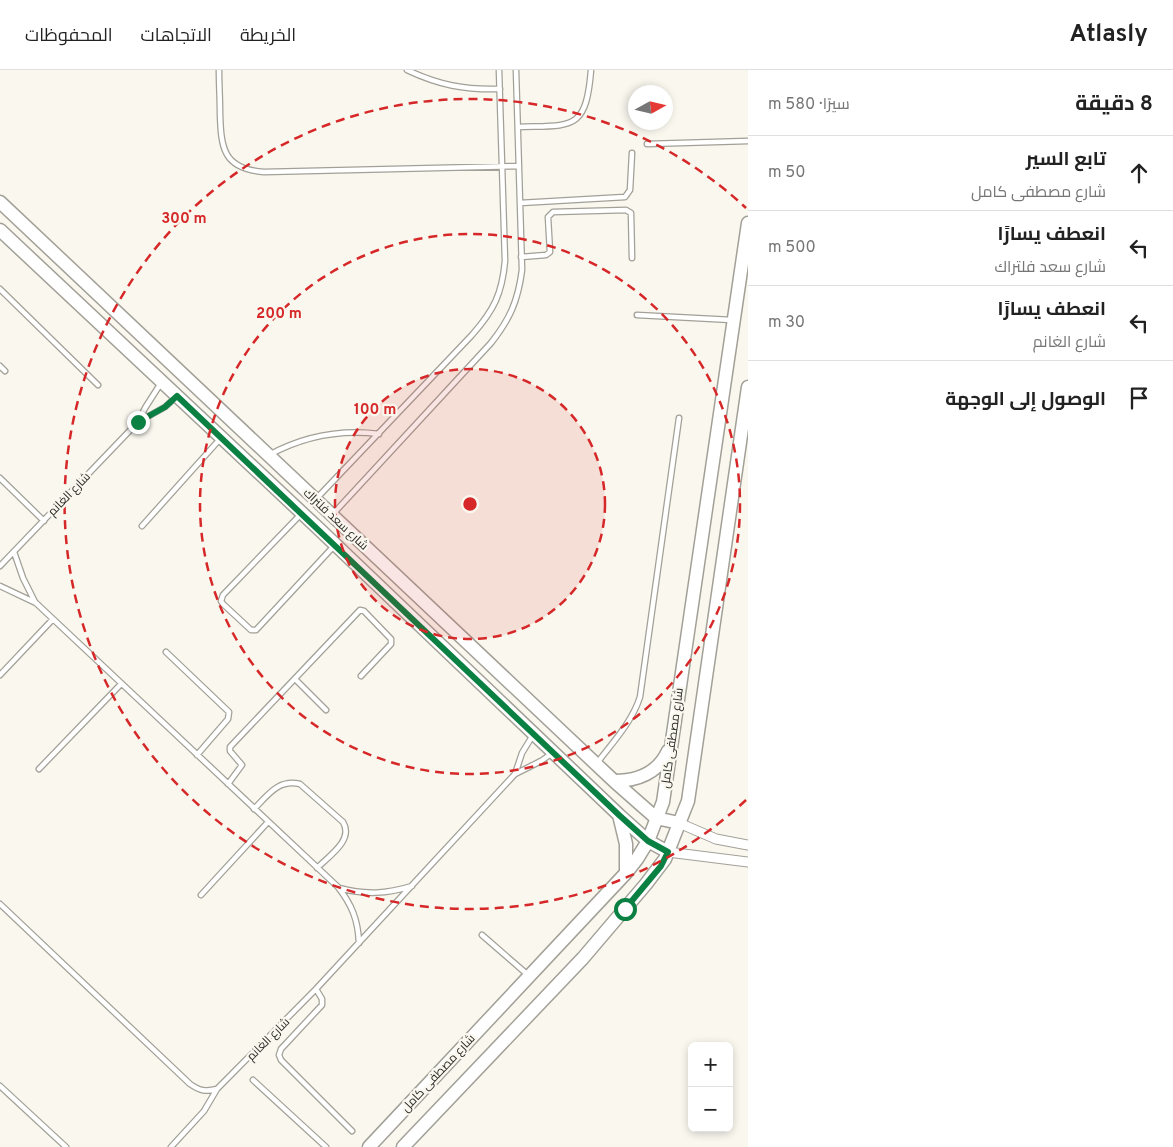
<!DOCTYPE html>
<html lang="ar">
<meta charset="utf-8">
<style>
body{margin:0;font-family:Overpass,Cairo,sans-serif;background:#f2f2f2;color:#222;direction:rtl}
.controls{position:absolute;right:15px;bottom:15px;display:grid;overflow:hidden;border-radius:8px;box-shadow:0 2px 8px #0003}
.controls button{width:45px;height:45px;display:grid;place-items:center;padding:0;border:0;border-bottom:1px solid #e0e0e0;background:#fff;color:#222;font:25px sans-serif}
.compass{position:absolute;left:628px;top:15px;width:45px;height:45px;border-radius:50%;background:#fff;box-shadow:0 2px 8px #0003;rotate:82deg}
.stop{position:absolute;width:15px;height:15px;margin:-11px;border:4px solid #0b8043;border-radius:50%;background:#fff}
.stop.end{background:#0b8043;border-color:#fff;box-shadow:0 1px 5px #0008}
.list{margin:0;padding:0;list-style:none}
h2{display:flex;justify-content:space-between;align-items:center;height:65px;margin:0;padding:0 20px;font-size:21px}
h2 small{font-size:16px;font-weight:400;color:#767676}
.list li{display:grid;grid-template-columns:32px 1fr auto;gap:15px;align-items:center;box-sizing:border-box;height:75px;padding:0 20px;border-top:1px solid #e0e0e0}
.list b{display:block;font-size:19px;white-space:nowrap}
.list p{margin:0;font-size:16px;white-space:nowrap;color:#767676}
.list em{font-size:16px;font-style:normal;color:#767676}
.icon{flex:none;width:28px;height:28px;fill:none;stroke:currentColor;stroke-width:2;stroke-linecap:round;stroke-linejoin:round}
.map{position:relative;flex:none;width:748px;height:1077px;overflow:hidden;direction:ltr}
header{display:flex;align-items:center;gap:30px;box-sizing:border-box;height:70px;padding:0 25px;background:#fff;border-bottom:1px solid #e0e0e0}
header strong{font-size:24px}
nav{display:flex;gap:28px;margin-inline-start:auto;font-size:18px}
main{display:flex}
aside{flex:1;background:#fff}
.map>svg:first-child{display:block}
</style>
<header>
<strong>Atlasly</strong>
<nav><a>الخريطة</a><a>الاتجاهات</a><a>المحفوظات</a></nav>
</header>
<main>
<aside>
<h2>8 دقيقة<small>سيرًا · 580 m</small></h2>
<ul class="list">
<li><svg class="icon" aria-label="ahead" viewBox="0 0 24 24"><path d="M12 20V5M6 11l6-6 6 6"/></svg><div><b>تابع السير</b><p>شارع مصطفى كامل</p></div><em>50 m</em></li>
<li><svg class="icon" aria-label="left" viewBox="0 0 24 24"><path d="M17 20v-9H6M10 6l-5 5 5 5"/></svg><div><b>انعطف يسارًا</b><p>شارع سعد فلتراك</p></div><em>500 m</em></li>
<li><svg class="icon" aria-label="left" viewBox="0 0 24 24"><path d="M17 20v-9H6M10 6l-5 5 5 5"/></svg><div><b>انعطف يسارًا</b><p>شارع الغانم</p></div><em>30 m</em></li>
<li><svg class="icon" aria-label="arrive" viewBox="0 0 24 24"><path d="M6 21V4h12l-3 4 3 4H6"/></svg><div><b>الوصول إلى الوجهة</b></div></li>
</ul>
</aside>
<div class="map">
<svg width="748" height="1077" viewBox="0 0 748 1077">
<rect width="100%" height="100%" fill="#f9f7ee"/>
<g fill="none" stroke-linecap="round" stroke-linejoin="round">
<g stroke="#a2a097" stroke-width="7">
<path id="lane" d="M219 0C219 14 220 29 220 43 221 78 223 99 264 102L519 96
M407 0C439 15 464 20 500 19
M518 57C572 55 586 62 591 0
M647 74 748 71
M520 133 625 127 630 120 632 83
M521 187 546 185 550 182 548 147 553 142 626 140 631 143 632 188
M0 219 98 315
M637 245 732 250
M0 296 5 301
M138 352 165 337 176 327
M269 385C304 366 339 359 379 364
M0 408 44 451
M316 429 472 265C494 240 502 224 505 191L499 0
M301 444 223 525 221 531 223 534 251 560H256L334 476
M333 444 491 273C510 249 518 231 522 200L516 0
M142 456 220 369
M14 482 23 508 35 532
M0 496 138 352 145 338 161 313
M0 516 36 533 338 817C352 835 358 850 359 873
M166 582 229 642 228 649 197 685
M0 605 53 549
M295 609 326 640
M597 693C613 672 632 652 640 627L679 348
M39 699 121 614
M515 704 522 683 533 665
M228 714 242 695 230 681V677L360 540 364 541 391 569V574L361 606
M254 739C268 725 278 709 300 714L343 752C354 770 329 786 317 798
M339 818C365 825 387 824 412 816
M201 825 268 752
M0 834 190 1014C200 1021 206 1022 217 1019L316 919 515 704 541 691 551 684
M482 865 528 905
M316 919 322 929V935L281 979 279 985 281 990 352 1061
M253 1010 326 1077
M0 1016 66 1077
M171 1077 204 1041 217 1019"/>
</g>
<g stroke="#a2a097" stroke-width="11">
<path id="street" d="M679 753 716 769 748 775
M668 782 748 792"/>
</g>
<g stroke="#a2a097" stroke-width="15">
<path id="secondary" d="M0 132 614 711 656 748 679 753
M0 160 319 459 619 745 648 771 668 782
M614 711C637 711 658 703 668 681
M619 745 626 774V803
M369 1077 626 803 637 789 648 771 663 732 748 153
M403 1077 583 888 646 814 665 789 688 731 748 317"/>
</g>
<use href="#lane" stroke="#fff" stroke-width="4.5"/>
<use href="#street" stroke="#fff" stroke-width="9"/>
<use href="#secondary" stroke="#fff" stroke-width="12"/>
</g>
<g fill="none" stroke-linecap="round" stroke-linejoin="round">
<path stroke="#0b8043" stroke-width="6" d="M138 352 165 337 177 326 619 745 648 771 668 782 661 796 625 839"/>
</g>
<circle cx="470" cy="434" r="135" fill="#d62828" fill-opacity=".12"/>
<g fill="none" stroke="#d62828" stroke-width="2.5" stroke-dasharray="9 6">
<circle cx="470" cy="434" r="135"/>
<circle cx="470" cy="434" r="270"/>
<path d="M746 730A405 405 0 1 1 746 138"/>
</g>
<g text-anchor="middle" stroke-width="4.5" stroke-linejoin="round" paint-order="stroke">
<g font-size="12" fill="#2b2a27" stroke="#f9f7ee">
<text transform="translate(69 424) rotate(-46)" y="4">شارع الغانم</text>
<text transform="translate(336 449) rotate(43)" y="4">شارع سعد فلتراك</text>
<text transform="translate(672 668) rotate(-82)" y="4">شارع مصطفى كامل</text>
<text transform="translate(268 969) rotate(-45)" y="4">شارع الغانم</text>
<text transform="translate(438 1003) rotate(-47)" y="4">شارع مصطفى كامل</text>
</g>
</g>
<circle cx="470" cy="434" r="8" fill="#d62828" stroke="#f9f7ee" stroke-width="2.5"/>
<g font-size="15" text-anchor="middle" font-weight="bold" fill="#d62828" stroke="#f9f7ee" stroke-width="4.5" stroke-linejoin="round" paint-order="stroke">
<text x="184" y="153">300 m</text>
<text x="279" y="248">200 m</text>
<text x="375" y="344">100 m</text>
</g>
</svg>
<div class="controls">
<button>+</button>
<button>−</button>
</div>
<svg class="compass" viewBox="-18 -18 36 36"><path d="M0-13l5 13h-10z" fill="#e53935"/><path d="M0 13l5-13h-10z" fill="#767676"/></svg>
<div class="stop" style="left:625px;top:839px"></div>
<div class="stop end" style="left:138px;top:352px"></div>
</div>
</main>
